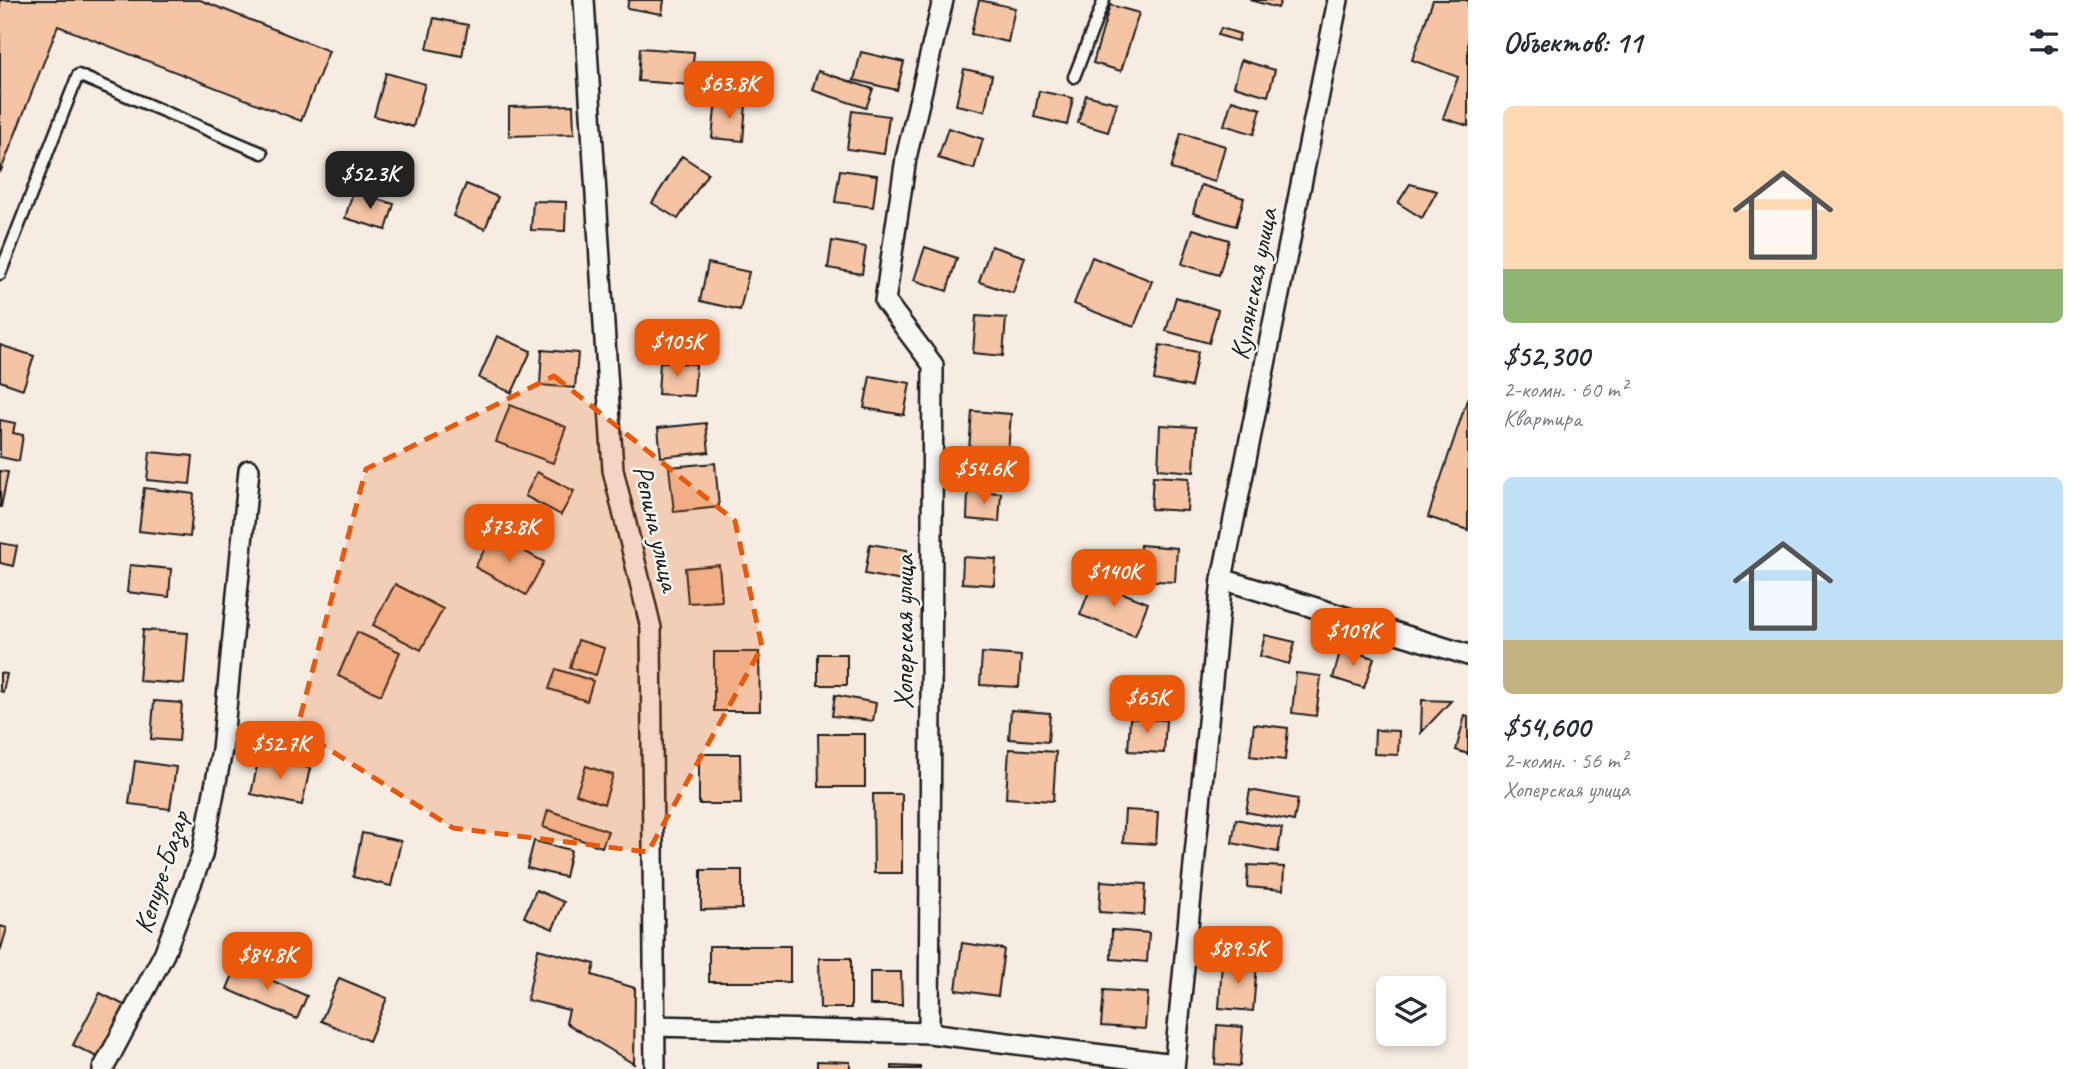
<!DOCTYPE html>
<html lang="ru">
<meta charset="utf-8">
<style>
body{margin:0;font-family:Caveat,sans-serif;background:#f2f2f3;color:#2b2b33;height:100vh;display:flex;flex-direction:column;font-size:26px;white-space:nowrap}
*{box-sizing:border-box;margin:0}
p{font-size:23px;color:#7c7c81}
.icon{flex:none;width:38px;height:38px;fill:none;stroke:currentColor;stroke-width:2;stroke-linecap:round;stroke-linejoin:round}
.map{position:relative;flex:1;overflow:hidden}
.details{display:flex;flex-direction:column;background:#fff;width:630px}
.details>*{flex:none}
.controls{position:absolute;left:1376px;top:976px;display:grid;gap:14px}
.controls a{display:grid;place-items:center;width:70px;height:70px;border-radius:10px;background:#fff;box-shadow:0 4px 10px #0003;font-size:35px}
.price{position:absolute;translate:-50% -60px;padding:0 16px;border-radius:14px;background:#ea580c;color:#fff;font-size:23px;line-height:46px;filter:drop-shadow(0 2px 4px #0008)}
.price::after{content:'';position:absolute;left:50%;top:42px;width:21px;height:16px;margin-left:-10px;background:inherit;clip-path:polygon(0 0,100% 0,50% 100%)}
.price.current{background:#222;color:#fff}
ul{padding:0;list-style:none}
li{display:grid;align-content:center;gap:14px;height:371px;padding:0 35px}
li span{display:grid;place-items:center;height:217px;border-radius:10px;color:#555}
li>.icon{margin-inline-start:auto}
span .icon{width:126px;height:126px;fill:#fffc;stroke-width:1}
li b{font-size:30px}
h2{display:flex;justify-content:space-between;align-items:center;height:84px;padding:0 35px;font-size:30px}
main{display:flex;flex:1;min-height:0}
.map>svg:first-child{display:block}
.building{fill:#f4c4a4;stroke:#1c1c1c;stroke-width:2}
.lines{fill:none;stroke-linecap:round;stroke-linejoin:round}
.lane-casing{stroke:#1c1c1c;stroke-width:15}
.street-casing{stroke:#1c1c1c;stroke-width:24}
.lane{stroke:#f6f6f2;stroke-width:10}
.street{stroke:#f6f6f2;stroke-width:19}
.marked{fill:#e8590c;fill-opacity:0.2;stroke:#e8590c;stroke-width:5;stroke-dasharray:14 9;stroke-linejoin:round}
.labels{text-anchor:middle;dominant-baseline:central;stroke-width:5;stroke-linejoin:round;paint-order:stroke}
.street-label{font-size:28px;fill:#1c1c1c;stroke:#f6f6f2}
</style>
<main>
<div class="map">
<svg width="1468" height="1069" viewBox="0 0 1468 1069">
<rect width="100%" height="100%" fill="#f6ece2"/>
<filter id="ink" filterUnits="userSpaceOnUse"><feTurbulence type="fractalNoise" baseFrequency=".0143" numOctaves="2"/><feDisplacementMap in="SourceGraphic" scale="14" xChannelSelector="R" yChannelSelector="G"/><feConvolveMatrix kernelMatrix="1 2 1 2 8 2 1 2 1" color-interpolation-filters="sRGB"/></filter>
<g filter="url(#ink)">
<path class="building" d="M0,0H200L329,51L301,121L58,26L0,173Z
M629,0H664L662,14L627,8Z
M979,0L1015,8L1008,42L971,34Z
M1250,0H1281L1278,8Z
M1433,0H1468V126L1443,118L1458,77L1412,60Z
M1110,5L1139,13L1121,71L1093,63Z
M434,18L468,25L462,56L427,49Z
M1221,28L1240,34L1238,41L1218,35Z
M640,48L694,52L691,85L638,81Z
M861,52L904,62L897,90L854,80Z
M1241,60L1275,70L1268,96L1234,86Z
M964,69L992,75L985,111L956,105Z
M818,71L873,89L866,108L812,90Z
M386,73L425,84L413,127L374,116Z
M1039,91L1073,98L1067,125L1034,117Z
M1086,95L1117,103L1108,132L1078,123Z
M716,100L746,104L743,141L712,138Z
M1232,100L1261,109L1254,134L1224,125Z
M573,105L574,134L509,136V107Z
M852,111L889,116L884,154L847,149Z
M948,128L983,139L974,169L938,158Z
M1181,133L1225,146L1215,182L1171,169Z
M682,156L708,173L678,219L652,203Z
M840,170L877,175L873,207L835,202Z
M466,184L498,197L485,229L453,216Z
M1410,184L1437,191L1422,218L1398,203Z
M1201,185L1244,198L1236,226L1193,213Z
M353,192L394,204L386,230L345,218Z
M533,201L566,202L565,231L531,230Z
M1193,229L1229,240L1219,275L1182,264Z
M832,241L866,247L862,274L828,268Z
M991,246L1025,257L1013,293L979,282Z
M925,247L957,258L947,291L914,280Z
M1092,257L1152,281L1134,327L1074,304Z
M708,263L749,272L740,310L700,301Z
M1176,297L1218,310L1209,343L1166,331Z
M976,316L1006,318L1003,356L973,353Z
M497,336L531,351L512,393L479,378Z
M0,345L34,356L23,389L0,381Z
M1160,345L1198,352L1191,387L1154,380Z
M542,350L578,353L575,388L540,385Z
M660,362L696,364L694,396L658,394Z
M870,376L910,383L904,415L864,408Z
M1468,397V530L1428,517Z
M510,405L566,427L553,463L496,442Z
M972,411L1011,414L1008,452L969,450Z
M0,420L15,423L13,433L23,435L19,461L0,457Z
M706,423L709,452L661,457L658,428Z
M1160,425L1196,427L1194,472L1158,469Z
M150,452L193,456L190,484L147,480Z
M715,463L719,507L674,512L669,467Z
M0,471L8,472L1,507H0Z
M537,472L574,491L561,515L525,496Z
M1153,476L1189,478L1187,511L1151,509Z
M144,488L194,494L190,537L139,531Z
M968,491L1001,493L999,522L967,519Z
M493,534L544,562L526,595L475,567Z
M0,543L17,546L13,566L0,563Z
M870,544L907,550L902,581L865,574Z
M1140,545L1177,548L1175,582L1138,580Z
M963,557L996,559L994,585L962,583Z
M130,565L171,569L169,597L127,592Z
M719,565L722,601L688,603L685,568Z
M1093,581L1148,603L1135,636L1080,615Z
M395,584L443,609L421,650L373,625Z
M143,630L188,633L184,684L139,681Z
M357,632L400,652L381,695L338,676Z
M1265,635L1295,642L1289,664L1260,656Z
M578,640L604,648L596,675L570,668Z
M1341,648L1374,658L1364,688L1333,678Z
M714,652H759L760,711H714Z
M982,653L1021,656L1019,687L980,685Z
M818,654H847V685H818Z
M556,669L593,681L587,701L549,689Z
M0,673L7,674L3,692L0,691Z
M1296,673L1321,676L1316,716L1292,713Z
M835,695L876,703L873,721L832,716Z
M1422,700L1451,701L1421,733Z
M154,701L182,703L179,741L151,739Z
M1011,710L1050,713L1048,742L1009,739Z
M1465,715L1468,716V754L1456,750Z
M1130,718L1166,720L1164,753L1128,751Z
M1254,724L1288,728L1285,760L1250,756Z
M1375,730L1399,731L1398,755L1374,754Z
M818,734H865V787H819Z
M1009,749L1056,752L1053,801L1006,798Z
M699,754H740L741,804H699Z
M259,757L310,768L302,805L251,794Z
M135,761L176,767L170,809L129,804Z
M586,766L613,775L604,804L576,794Z
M1250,790L1298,799L1294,821L1246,812Z
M873,794H902V873H874Z
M548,810L608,831L602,847L543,827Z
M1125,810L1158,812L1156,844L1123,842Z
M1236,819L1282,828L1278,852L1232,843Z
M362,833L401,841L391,886L353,877Z
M534,841L571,850L565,877L527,868Z
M1248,865L1284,867L1283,890L1247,887Z
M701,870H742V909L701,910Z
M1101,881L1146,884L1144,915L1099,912Z
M536,890L564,902L553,929L524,917Z
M0,926L7,928L0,952Z
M1112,930L1149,933L1147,962L1111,959Z
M962,943L1004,949L998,996L956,990Z
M709,946H790V982H709Z
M538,949L595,964L592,975L635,988L634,1064L566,1023L569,1010L527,1000Z
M819,958H851V1008H820Z
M1222,962L1257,964L1253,1011L1219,1008Z
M237,965L307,996L297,1019L227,989Z
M870,972H901L902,1005H870Z
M339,978L387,998L369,1041L321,1021Z
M1104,990L1148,993L1145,1029L1101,1026Z
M100,993L126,1006L99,1058L73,1045Z
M1217,1025L1243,1027L1240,1066L1215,1064Z
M817,1061L850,1062V1069H817Z
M892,1066L920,1067V1069H892Z"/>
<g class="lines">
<defs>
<path id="lane" d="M1074,77L1104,0
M0,274L78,75L262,153"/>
<path id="street" d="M584,0L613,470L651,628L655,1069
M1222,579L1468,655
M655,1026L929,1033L1174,1064
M929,1033L933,365L885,301L906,158L943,0
M103,1069L164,954L202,855L222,750L249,470
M1174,1069L1222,579L1338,0"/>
</defs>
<use href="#lane" class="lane-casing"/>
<use href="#street" class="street-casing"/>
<use href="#lane" class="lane"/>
<use href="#street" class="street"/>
</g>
</g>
<path class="marked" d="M554,376L735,521L762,647L648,852L453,828L297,729L366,469Z"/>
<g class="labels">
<g class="street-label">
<text transform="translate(1253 284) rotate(-79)">Купянская улица</text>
<text transform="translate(657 528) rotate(77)">Репина улица</text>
<text transform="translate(903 632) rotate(-90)">Хоперская улица</text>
<text transform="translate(161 872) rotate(-72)">Кепуре-Базар</text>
</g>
</g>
</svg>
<div class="controls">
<a><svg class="icon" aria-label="layers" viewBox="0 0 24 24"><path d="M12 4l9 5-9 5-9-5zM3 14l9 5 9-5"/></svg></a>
</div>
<b class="price" style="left:729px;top:121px">$63.8K</b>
<b class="price current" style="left:370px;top:211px">$52.3K</b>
<b class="price" style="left:677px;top:379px">$105K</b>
<b class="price" style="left:984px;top:506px">$54.6K</b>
<b class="price" style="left:509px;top:564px">$73.8K</b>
<b class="price" style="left:1114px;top:609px">$140K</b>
<b class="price" style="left:1353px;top:668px">$109K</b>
<b class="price" style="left:1147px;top:735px">$65K</b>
<b class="price" style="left:280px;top:781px">$52.7K</b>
<b class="price" style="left:1238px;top:986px">$89.5K</b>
<b class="price" style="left:267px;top:992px">$84.8K</b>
</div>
<section class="details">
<h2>Объектов: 11<svg class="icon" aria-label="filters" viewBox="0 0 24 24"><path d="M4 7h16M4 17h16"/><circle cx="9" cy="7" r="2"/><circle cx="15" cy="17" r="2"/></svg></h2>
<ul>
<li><span style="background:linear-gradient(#ffd9b3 75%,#8fb573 0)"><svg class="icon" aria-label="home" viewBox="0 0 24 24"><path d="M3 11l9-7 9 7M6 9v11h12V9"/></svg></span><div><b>$52,300</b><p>2-комн. · 60 m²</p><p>Квартира</p></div></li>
<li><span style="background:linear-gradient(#bfe0f5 75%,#c2b280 0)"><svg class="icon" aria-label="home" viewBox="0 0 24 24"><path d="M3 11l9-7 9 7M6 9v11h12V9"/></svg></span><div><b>$54,600</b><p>2-комн. · 56 m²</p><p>Хоперская улица</p></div></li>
</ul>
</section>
</main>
